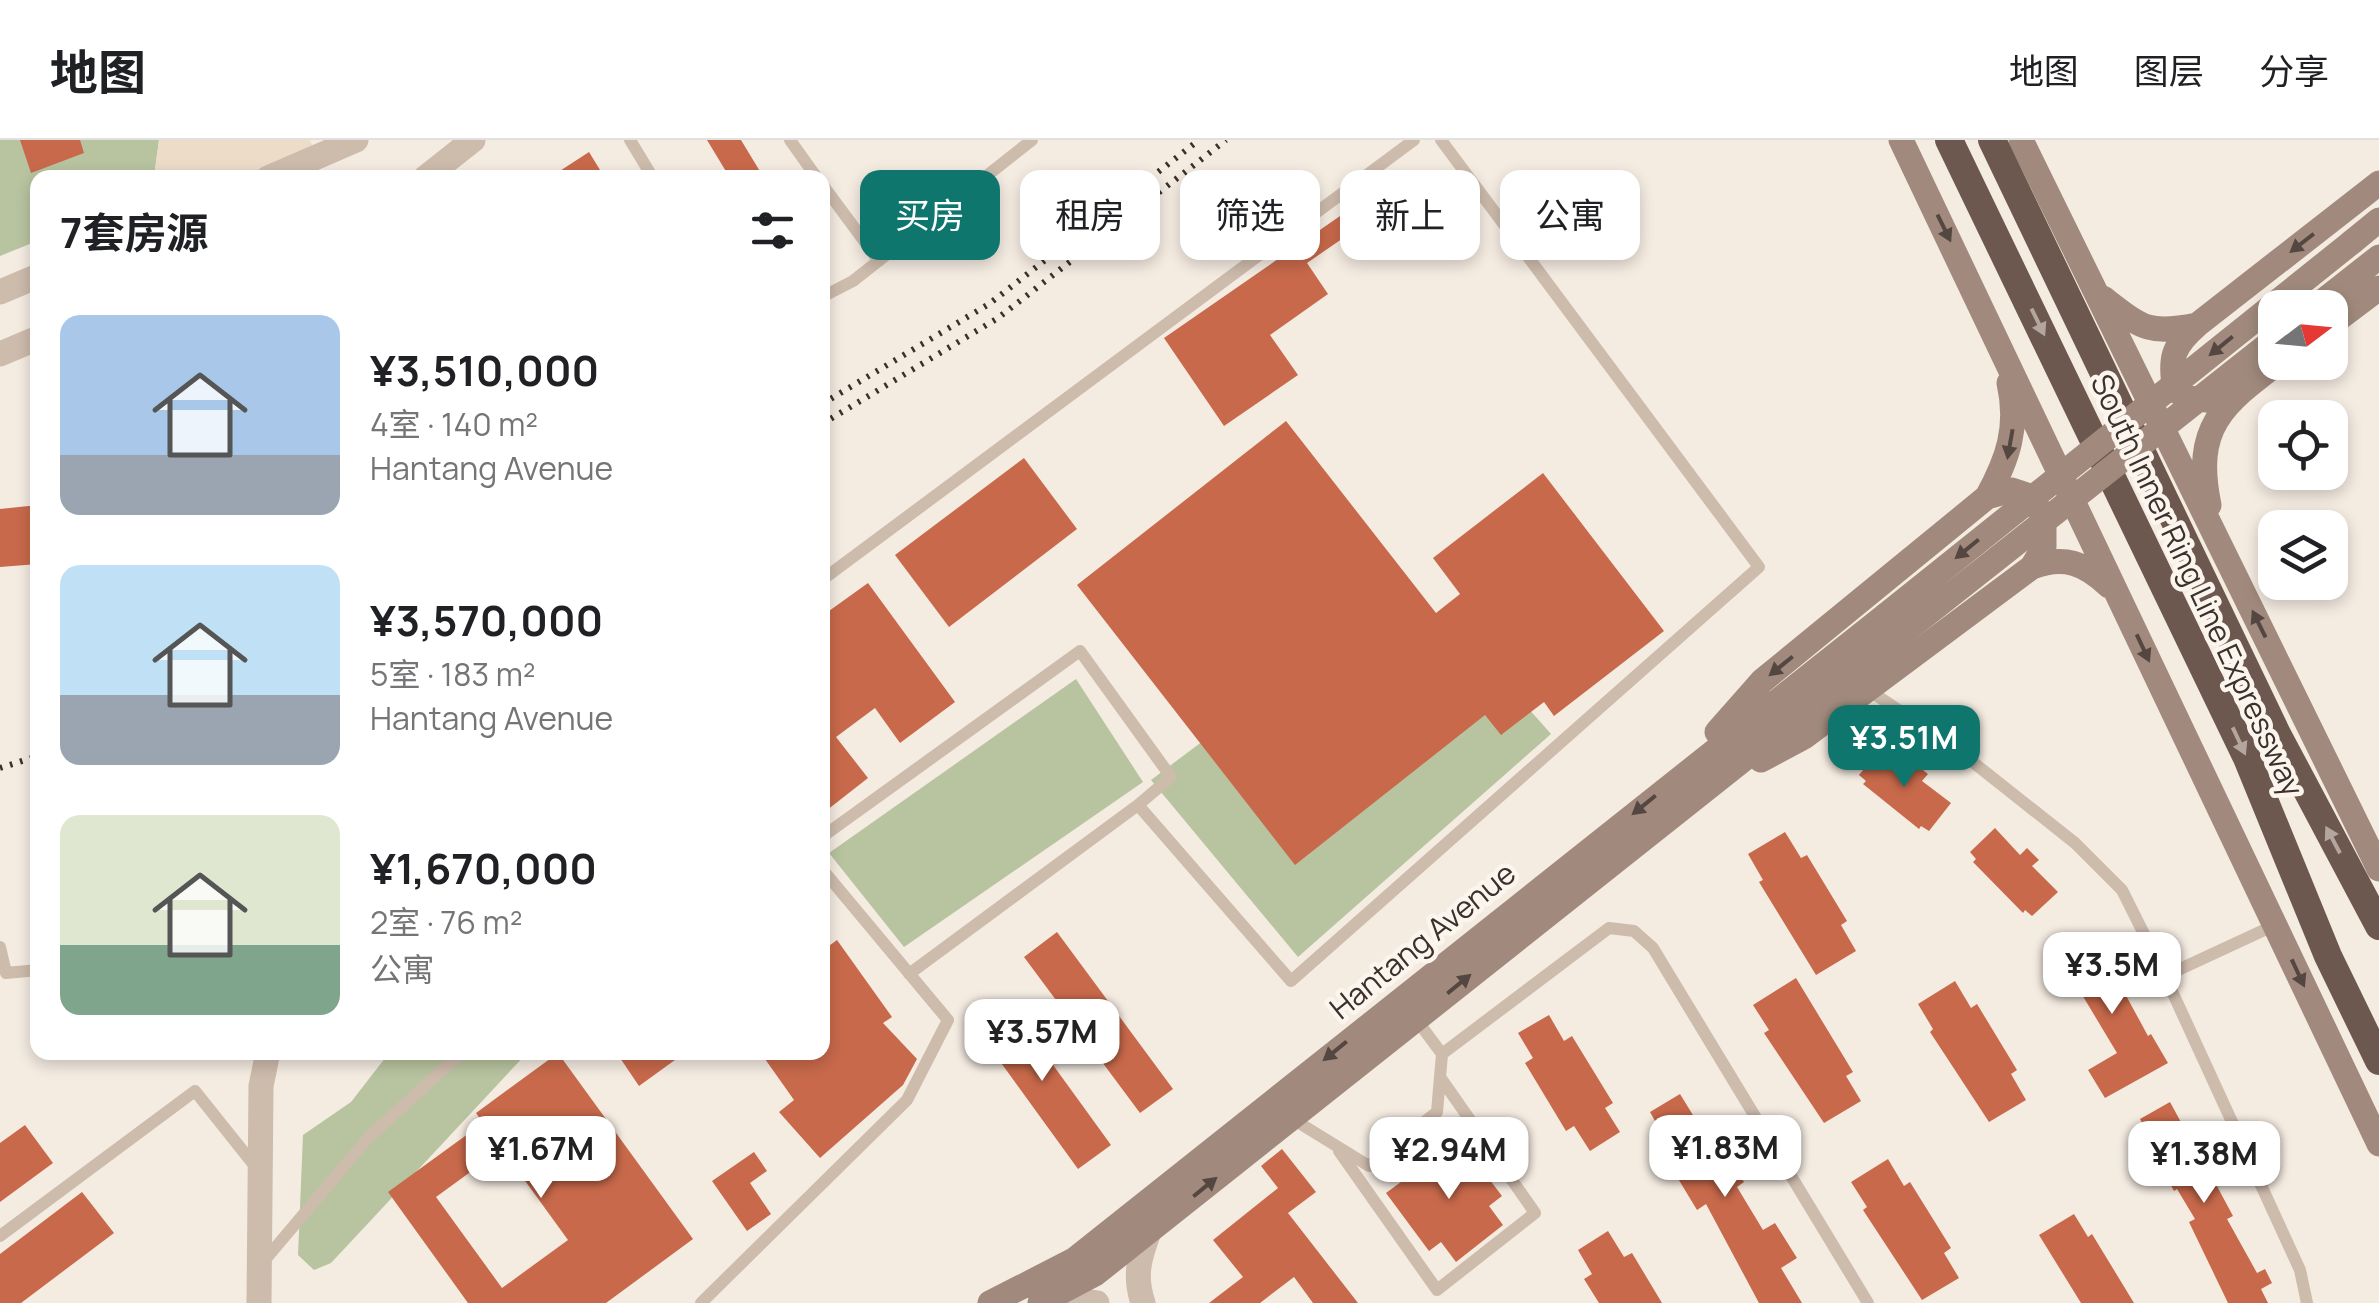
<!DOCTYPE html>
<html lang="zh">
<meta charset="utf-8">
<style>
body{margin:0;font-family:Manrope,"Noto Sans SC",sans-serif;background:#f6f6f6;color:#202124;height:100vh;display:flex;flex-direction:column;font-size:38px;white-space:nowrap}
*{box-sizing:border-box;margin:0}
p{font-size:32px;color:#757577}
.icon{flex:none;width:55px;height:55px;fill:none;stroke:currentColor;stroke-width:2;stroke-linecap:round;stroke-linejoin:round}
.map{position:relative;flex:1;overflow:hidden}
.panel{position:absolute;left:30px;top:30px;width:800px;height:890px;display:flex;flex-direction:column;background:#fff;border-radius:20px;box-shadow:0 5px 15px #0003}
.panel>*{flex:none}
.hud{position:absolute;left:860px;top:30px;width:950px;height:90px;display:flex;gap:20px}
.needle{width:65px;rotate:74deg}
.fabs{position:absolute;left:2258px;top:150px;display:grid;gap:20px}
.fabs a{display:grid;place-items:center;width:90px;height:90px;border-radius:20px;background:#fff;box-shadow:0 5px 15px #0003;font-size:50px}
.price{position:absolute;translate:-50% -85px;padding:0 22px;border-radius:20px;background:#fff;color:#222;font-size:32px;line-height:65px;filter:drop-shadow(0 2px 5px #0008)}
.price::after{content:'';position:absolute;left:50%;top:60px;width:30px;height:22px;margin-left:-15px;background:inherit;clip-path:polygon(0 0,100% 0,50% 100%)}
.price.active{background:#0f766e;color:#fff}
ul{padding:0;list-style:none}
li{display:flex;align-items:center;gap:30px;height:250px;padding:0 30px}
li span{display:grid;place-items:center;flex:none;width:280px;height:200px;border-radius:20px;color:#555}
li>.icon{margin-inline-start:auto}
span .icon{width:120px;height:120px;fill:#fffc;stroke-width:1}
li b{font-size:42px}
h2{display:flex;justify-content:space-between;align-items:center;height:120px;padding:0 30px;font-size:42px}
.tag{padding:0 35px;border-radius:20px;background:#fff;box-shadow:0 5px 15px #0003;font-size:35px;line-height:90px}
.tag.active{background:#0f766e;color:#fff}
header{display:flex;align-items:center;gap:60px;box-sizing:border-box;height:140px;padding:0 50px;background:#fff;border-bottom:2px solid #e0e0e0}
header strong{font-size:48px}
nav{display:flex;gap:55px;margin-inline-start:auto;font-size:35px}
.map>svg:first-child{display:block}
.green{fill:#b8c4a0}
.plaza{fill:#ecdcc8}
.building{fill:#c8694b;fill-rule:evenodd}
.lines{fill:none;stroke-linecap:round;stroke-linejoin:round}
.service{stroke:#cdbbac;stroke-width:12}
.minor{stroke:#cdbbac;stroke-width:25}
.tertiary{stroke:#cdbbac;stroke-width:25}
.secondary{stroke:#a18a7d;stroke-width:25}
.trunk{stroke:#6c584f;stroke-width:28}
.rail{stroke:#3b302b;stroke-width:6;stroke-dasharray:2.5 8;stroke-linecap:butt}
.secondary-bridge{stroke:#a18a7d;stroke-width:25}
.oneway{fill:#544640}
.oneway2{fill:#b4a69e}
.labels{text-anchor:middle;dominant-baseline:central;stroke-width:9;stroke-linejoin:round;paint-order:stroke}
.street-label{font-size:30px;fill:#3b302b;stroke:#fbf5ee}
</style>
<header>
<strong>地图</strong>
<nav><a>地图</a><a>图层</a><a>分享</a></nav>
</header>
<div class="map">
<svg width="2379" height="1163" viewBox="0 0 2379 1163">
<rect width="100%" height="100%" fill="#f4ebe1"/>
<path class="green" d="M0,0H159L154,37L38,38L37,101L0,116Z
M1497,533L1551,594L1298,817L1151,640L1211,595Z
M1076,539L1143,642L904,807L829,713Z
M389,913H527L331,1123L314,1130L298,1115L303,995L351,962Z"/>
<path class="plaza" d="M159,0H309L320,15L268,37L154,38Z"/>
<path class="building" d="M20,0H80L84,13L31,33Z
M707,0H741L764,38H730Z
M589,12L605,38H549Z
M1392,40L1418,77L1366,112L1352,92L1307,123L1328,154L1270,195L1298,235L1224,286L1164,198Z
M1286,281L1436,473L1460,454L1433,418L1543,333L1664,491L1554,576L1544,562L1501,595L1485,575L1295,725L1077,445Z
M1024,318L1077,389L949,487L895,415Z
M38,365V424L0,427V369Z
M868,443L955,562L900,603L875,568L836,597L868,638L822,674V476Z
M1881,608L1910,631L1915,624L1928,634L1922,641L1951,663L1929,691L1921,686L1919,689L1863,644L1866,641L1859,635Z
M1995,688L2020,715L2027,708L2039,720L2032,726L2058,752L2032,776L2025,770L2023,773L1973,722L1976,719L1970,712Z
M1785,692L1801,718L1807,715L1847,781L1841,785L1856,811L1816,835L1759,742L1763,740L1748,714Z
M1057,792L1173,949L1140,973L1024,817Z
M2091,792L2109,824L2116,820L2124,835L2117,839L2148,896L2151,894L2168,923L2105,958L2088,930L2117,913L2060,818L2065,816L2060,808Z
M837,800L892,877L883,883L917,919L903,945L820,1018L779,972L794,960L760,912H822V811Z
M1796,838L1853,932L1846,936L1861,961L1824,983L1764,893L1769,890L1753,865Z
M1955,841L1971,868L1977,864L2017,930L2011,934L2026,960L1989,982L1930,892L1933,889L1918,864Z
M1006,860L1111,1005L1078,1029L973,884Z
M1549,875L1564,901L1572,896L1613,963L1605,968L1620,992L1590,1011L1574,986L1566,991L1525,923L1533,918L1518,893Z
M616,912H686L639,946Z
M558,913L693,1099L606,1163H468L388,1052L483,983L476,973ZM502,1009L568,1100L502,1148L436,1057Z
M1680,954L1696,980L1704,975L1744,1042L1737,1047L1763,1090L1775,1083L1797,1118L1781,1128L1802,1163H1759L1706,1064L1697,1070L1656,1002L1664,997L1650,972Z
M2170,962L2188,995L2196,990L2204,1005L2197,1009L2233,1076L2227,1079L2257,1133L2265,1129L2272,1143L2261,1149L2268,1163H2228L2189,1082L2195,1079L2177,1049L2174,1051L2140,988L2144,987L2140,979Z
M25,985L53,1023L0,1062V1003Z
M1459,999L1502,1056L1489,1066L1503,1085L1456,1122L1441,1102L1429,1111L1386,1053Z
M1282,1009L1316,1052L1288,1073L1358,1163H1313L1294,1137L1260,1163H1209L1243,1137L1213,1100L1278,1048L1261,1026Z
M754,1012L767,1031L750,1043L771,1074L747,1091L712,1041Z
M1888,1019L1904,1046L1910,1042L1951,1108L1944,1113L1959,1138L1922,1160L1863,1070L1867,1067L1851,1042Z
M82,1052L114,1093L21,1163H0V1114Z
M2074,1074L2088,1097L2092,1094L2134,1163H2081L2039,1095Z
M1608,1091L1624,1117L1632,1113L1662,1163H1599L1584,1139L1592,1134L1578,1110Z"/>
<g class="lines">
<path class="service" d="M630,0L653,38
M790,0L817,38
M822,44L879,121
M822,157L853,141L1032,0
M822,440L1414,0
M1867,549L1955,608L2075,703L2122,750L2165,836L2275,785
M822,697L1080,511L1171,637L1138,665
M0,807L6,833L38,830
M909,834L1138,665L1291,841L1759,427L1441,0
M2165,836L2300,1130L2307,1163
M1416,879L1442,914
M1291,978L1369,1026L1437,972L1442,914L1609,788L1634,791L1653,808L1868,1163
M1339,1011L1437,1150L1535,1073L1440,937
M0,1096L195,951L258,1030
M264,1121L368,998L462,912
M701,1163L907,960L948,880L822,729"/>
<path class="minor" d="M1051,1157L1097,1163
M259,1163L261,946L268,912
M1143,1163C1134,1136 1139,1118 1149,1092"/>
<path class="tertiary" d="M268,38L356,0
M425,38L473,0
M0,152L38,136
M0,214L38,198"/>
<path class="secondary" d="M1901,0L2379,1004
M2021,0L2379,729
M2352,102L2379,80
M2103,158C2142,188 2148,195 2197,185L2379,43
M2314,168L2379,117
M2197,185C2173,206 2169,218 2175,250L2188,258L2216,261
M2330,185L2379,148
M1987,357L2012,350L2030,356L2044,377V407L2032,427
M2209,365C2193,287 2222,265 2279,222
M1717,592L1762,541L1987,357C2008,319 2019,287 2009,243
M1761,620L1804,597L2032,427C2064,415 2085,423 2109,446
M990,1163L1074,1120L1886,475
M1040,1163L1095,1134L1899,496"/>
<path class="trunk" d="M1949,0L2247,618L2328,816L2379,921
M1992,0L2277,594L2379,786"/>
<path class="rail" d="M822,264L989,164L1199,0
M822,284L998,178L1226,0
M0,628L38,616"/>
<path class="secondary-bridge" d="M1886,475L2352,102
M1899,496L2275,199"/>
</g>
<defs><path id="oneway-solid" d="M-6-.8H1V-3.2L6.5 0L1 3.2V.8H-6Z" transform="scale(2.5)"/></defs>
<g class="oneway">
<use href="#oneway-solid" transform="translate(1944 88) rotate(64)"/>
<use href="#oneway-solid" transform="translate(2302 103) rotate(142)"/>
<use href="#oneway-solid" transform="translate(2221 206) rotate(141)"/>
<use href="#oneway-solid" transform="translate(2010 304) rotate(100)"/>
<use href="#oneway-solid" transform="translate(1967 409) rotate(141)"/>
<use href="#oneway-solid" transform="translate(2259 484) rotate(-116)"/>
<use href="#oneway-solid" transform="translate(2143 508) rotate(65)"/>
<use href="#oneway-solid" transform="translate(1781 526) rotate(141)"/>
<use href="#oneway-solid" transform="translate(1644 665) rotate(141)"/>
<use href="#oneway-solid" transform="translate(2298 833) rotate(65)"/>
<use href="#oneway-solid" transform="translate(1459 844) rotate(-39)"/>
<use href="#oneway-solid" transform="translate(1335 911) rotate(141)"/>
<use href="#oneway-solid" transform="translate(1205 1047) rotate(-39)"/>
</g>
<g class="oneway2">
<use href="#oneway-solid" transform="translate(2038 182) rotate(64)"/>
<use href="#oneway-solid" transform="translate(2239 601) rotate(65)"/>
<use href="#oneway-solid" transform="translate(2333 700) rotate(-118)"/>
</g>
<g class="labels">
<g class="street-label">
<text transform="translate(2198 445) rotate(65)">South Inner Ring Line Expressway</text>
<text transform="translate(1422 800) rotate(-39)">Hantang Avenue</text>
</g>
</g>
</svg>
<div class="fabs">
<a><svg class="needle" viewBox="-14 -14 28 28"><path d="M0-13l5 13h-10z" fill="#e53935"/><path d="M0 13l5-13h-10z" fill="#757577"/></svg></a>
<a><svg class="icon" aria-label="locate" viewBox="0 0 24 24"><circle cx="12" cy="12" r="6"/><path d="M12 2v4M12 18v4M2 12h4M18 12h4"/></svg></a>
<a><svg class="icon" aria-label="layers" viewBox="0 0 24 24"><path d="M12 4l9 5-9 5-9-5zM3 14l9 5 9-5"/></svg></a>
</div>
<b class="price active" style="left:1904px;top:650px">¥3.51M</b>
<b class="price" style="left:2112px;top:877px">¥3.5M</b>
<b class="price" style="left:1042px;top:944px">¥3.57M</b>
<b class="price" style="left:1725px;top:1060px">¥1.83M</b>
<b class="price" style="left:541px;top:1061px">¥1.67M</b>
<b class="price" style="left:1449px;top:1062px">¥2.94M</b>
<b class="price" style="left:2204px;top:1066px">¥1.38M</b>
<div class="hud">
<a class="tag active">买房</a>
<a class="tag">租房</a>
<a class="tag">筛选</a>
<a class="tag">新上</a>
<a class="tag">公寓</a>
</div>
<section class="panel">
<h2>7套房源<svg class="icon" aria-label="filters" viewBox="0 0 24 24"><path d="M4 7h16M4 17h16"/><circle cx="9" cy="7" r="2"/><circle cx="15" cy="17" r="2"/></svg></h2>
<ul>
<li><span style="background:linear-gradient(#a9c7e8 70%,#9aa5b1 0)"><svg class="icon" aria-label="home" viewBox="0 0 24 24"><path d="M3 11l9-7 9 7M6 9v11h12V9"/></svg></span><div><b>¥3,510,000</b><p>4室 · 140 m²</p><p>Hantang Avenue</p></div></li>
<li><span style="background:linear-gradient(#bfe0f5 65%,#9aa5b1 0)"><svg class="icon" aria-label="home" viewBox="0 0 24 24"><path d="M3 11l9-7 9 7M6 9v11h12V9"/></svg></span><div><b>¥3,570,000</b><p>5室 · 183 m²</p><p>Hantang Avenue</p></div></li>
<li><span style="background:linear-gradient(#dfe7d0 65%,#7fa58c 0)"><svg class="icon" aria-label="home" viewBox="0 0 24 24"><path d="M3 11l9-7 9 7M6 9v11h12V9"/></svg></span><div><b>¥1,670,000</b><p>2室 · 76 m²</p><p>公寓</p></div></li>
</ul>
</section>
</div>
